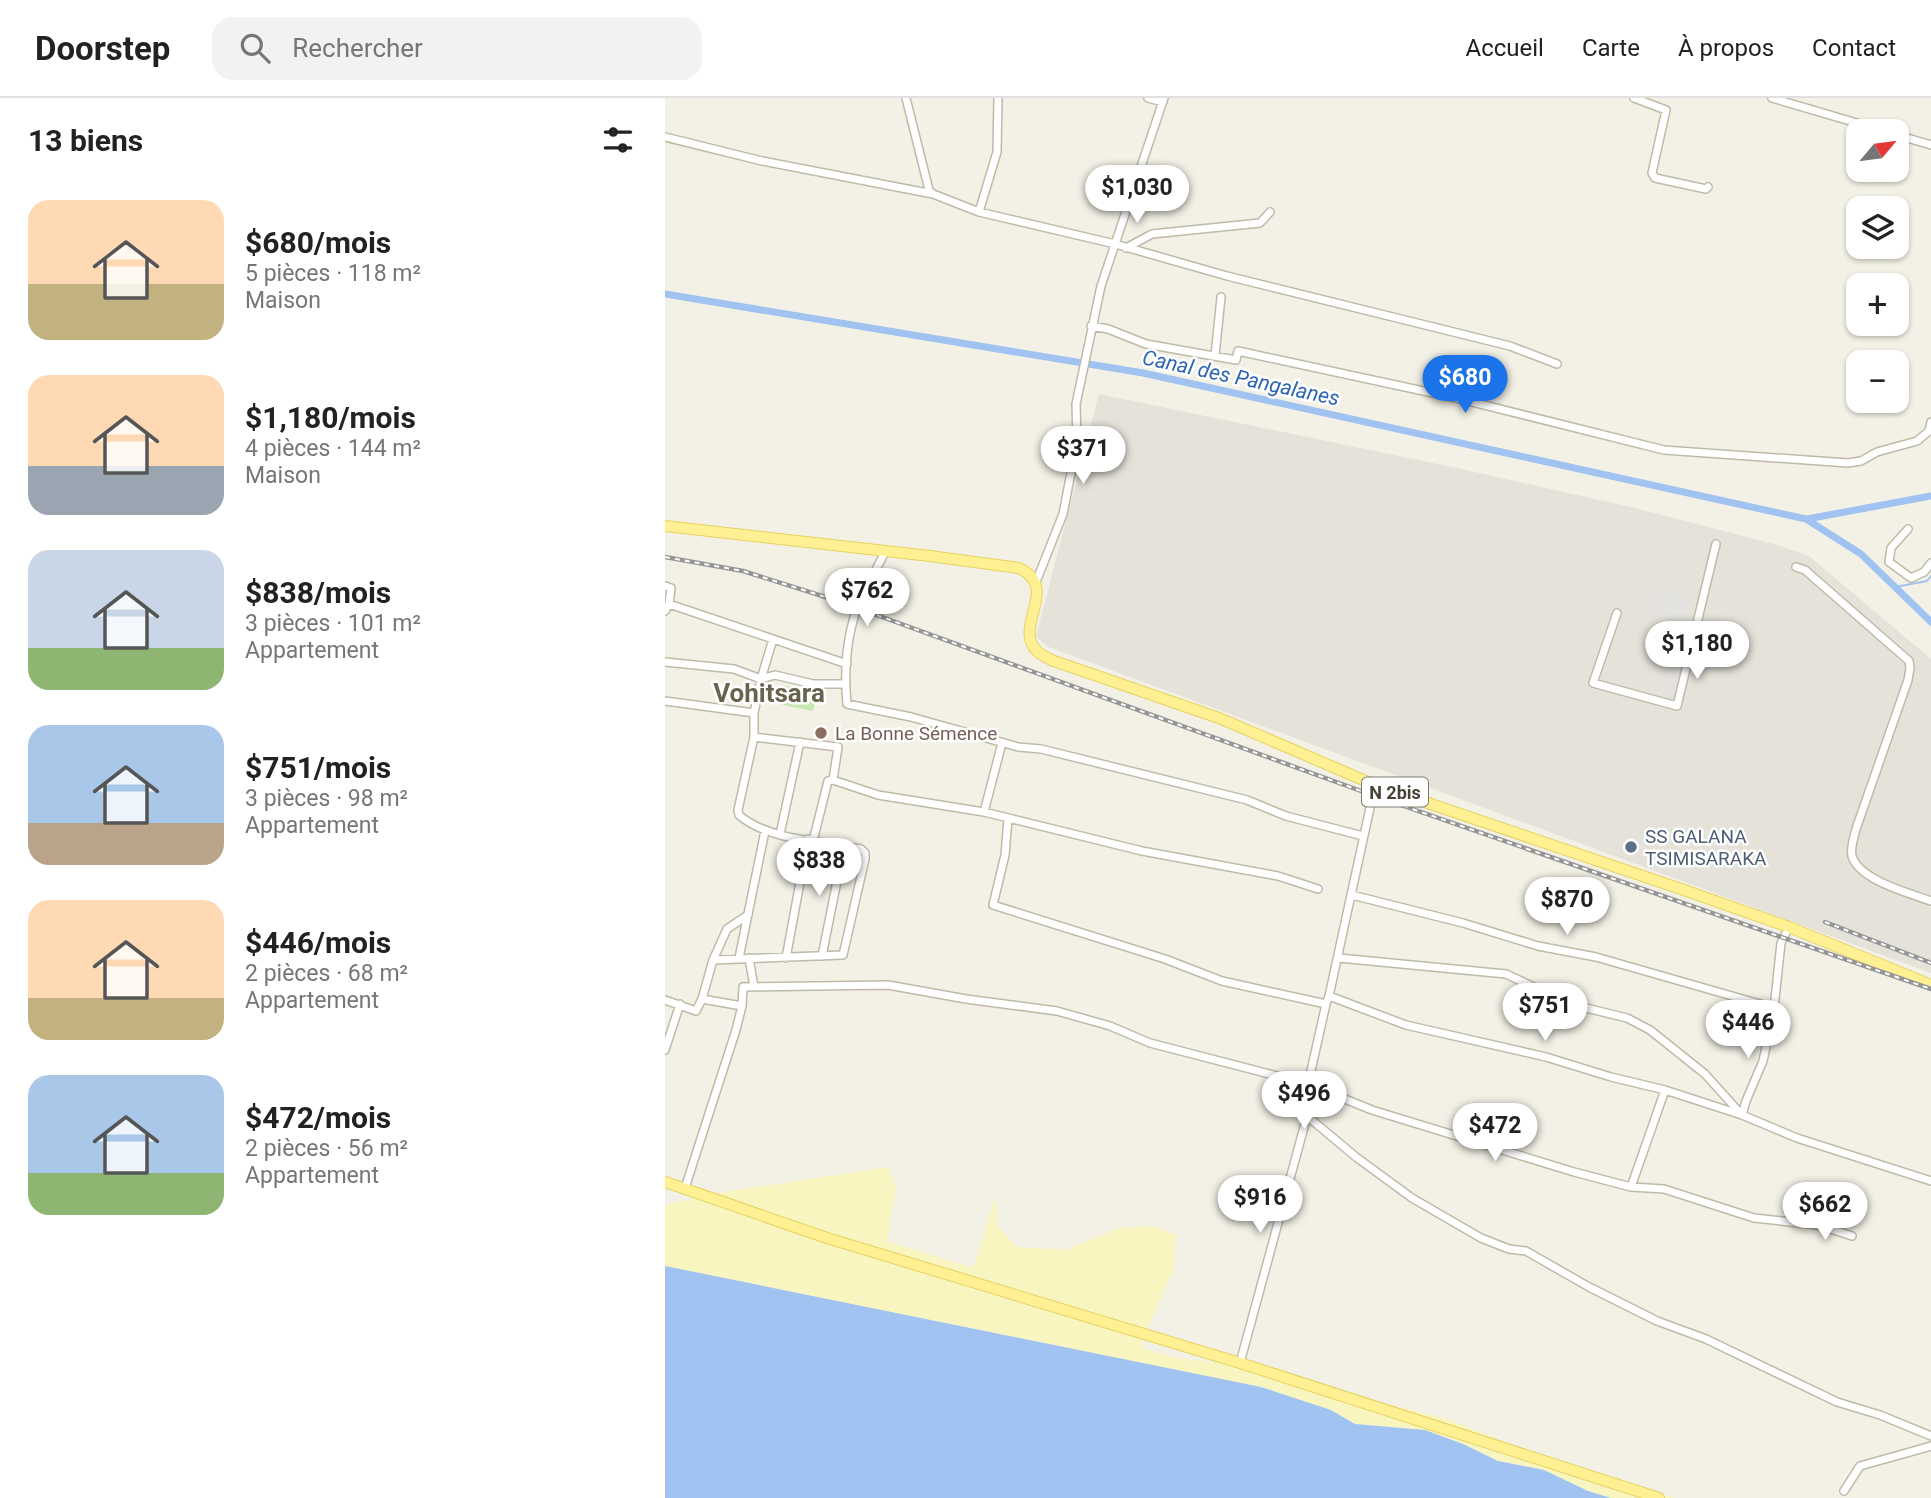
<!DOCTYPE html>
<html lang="fr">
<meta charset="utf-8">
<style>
body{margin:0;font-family:Roboto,sans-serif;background:#f2f2f2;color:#222;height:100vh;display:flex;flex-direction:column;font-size:26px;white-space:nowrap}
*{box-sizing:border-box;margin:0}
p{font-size:23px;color:#767676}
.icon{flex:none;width:38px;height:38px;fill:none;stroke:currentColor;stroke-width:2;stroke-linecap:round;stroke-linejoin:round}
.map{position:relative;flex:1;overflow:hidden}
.details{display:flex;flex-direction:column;background:#fff;width:665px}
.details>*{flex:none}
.needle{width:46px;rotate:61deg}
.controls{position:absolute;left:1181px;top:21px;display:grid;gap:14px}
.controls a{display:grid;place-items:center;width:63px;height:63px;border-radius:14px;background:#fff;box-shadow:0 2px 5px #0004;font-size:35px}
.price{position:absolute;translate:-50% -60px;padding:0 16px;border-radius:24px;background:#fff;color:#222;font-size:23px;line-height:46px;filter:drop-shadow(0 2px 4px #0008)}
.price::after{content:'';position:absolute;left:50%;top:42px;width:21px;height:16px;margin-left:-10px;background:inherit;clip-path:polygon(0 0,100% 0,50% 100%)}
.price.current{background:#1a73e8;color:#fff}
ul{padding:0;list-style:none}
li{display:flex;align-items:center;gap:21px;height:175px;padding:0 28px}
li span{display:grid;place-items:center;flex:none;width:196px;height:140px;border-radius:21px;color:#555}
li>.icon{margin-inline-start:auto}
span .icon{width:84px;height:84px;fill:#fffc;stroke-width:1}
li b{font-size:30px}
h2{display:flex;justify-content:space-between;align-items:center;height:84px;padding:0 28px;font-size:30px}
header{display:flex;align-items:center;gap:42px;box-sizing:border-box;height:98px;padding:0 35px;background:#fff;border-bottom:2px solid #e0e0e0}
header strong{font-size:33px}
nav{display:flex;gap:38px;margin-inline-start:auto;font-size:24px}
.search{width:490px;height:63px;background:#f2f2f2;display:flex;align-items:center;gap:18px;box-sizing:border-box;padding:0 24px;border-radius:21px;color:#767676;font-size:26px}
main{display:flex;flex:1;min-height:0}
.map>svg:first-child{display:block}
.industrial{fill:#e5e2da}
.green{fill:#c4e8ad}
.sand{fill:#f8f5c0}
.parking{fill:#e4e2de}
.water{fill:#a0c3f1}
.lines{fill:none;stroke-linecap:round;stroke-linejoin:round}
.stream{stroke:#a0c3f1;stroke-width:2}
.canal{stroke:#a0c3f1;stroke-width:7}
.minor-casing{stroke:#bfbaa8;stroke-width:10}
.major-casing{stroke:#e5d261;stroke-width:12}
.minor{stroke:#fff;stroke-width:7}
.major{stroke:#fff193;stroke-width:10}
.rail-casing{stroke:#959595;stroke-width:4.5}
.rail{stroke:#fff;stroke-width:2;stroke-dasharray:5;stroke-linecap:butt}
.education-dot{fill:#8d6e63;stroke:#fff;stroke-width:2.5}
.service-dot{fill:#5c6f8a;stroke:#fff;stroke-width:2.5}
.labels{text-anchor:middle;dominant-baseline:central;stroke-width:5;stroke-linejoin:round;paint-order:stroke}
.shield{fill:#fff;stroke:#7e7b72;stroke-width:2}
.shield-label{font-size:18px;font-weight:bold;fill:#464235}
.education-label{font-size:19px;fill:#785e54;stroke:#fff;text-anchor:start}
.service-label{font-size:19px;fill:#4e5e75;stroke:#fff;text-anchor:start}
.water-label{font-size:21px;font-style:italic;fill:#2c65b3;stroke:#fff}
.district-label{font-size:26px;font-weight:bold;fill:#69624c;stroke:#fff}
</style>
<header>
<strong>Doorstep</strong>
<div class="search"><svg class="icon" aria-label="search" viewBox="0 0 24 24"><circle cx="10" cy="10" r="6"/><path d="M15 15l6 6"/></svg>Rechercher</div>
<nav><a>Accueil</a><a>Carte</a><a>À propos</a><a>Contact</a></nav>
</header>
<main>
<section class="details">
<h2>13 biens<svg class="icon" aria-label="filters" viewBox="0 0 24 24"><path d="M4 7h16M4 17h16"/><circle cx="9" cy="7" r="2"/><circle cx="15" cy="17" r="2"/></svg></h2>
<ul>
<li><span style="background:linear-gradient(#ffd9b3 60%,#c2b280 0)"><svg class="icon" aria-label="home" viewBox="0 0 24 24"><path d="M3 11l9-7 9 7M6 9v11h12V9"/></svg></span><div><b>$680/mois</b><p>5 pièces · 118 m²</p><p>Maison</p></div></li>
<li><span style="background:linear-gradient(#ffd9b3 65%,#9aa5b1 0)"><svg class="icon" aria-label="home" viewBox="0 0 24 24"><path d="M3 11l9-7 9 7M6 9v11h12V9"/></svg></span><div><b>$1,180/mois</b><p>4 pièces · 144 m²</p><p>Maison</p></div></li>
<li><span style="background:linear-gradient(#c9d6e8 70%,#8fb573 0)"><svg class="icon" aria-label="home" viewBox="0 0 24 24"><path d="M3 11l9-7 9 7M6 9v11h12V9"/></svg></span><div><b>$838/mois</b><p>3 pièces · 101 m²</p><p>Appartement</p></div></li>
<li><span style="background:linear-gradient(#a9c7e8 70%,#b9a48a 0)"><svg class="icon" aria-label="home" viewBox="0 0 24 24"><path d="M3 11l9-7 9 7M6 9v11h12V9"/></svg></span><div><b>$751/mois</b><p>3 pièces · 98 m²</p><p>Appartement</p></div></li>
<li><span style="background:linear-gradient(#ffd9b3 70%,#c2b280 0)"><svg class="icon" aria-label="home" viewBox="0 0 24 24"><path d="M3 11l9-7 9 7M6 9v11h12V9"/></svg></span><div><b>$446/mois</b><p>2 pièces · 68 m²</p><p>Appartement</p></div></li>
<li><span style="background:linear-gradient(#a9c7e8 70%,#8fb573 0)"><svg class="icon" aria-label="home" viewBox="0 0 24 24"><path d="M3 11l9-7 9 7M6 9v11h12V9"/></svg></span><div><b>$472/mois</b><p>2 pièces · 56 m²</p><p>Appartement</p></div></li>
</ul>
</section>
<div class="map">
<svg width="1266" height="1400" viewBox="0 0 1266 1400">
<rect width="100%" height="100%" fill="#f3f1e6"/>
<path class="industrial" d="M434,296L792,370L970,410L1109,446L1144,458L1266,561V875L381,548L371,538Z"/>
<path class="green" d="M117,587L152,594L148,613L113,606Z"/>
<path class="sand" d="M224,1069L231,1090L222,1143L308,1170L331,1098L332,1128L352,1149L401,1152L454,1130L487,1128L511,1137L509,1171L478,1240V1250L511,1260L604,1271L648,1282L694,1300L781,1320L896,1367L1010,1400H946L923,1393L879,1372L833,1363L798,1346L760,1332L690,1326L666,1312L596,1289L0,1168V1107L65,1093Z"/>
<path class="parking" d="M988,487L1027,497L1021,526L983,516Z
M1006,548L1025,554L1014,601L996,595Z"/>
<path class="water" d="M0,1168L596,1289L666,1312L690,1326L760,1332L798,1346L833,1363L879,1372L923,1393L946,1400H0Z"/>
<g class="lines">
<path class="stream" d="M1230,489L1262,483L1266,478"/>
<path class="canal" d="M0,196L478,275L1141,421L1196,456L1266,524
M1142,421L1266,398"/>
<defs>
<path id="minor" d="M241,0L264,92L268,96
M483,0L498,4
M969,0L1001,12L987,75L990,80L1041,91L1043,89
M1107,0L1219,33
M1232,37L1266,47
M0,39L97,63L268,96L314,114L450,146L562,178L845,248L892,266
M314,114L332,54L333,0
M461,150L487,136L595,125L605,114
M426,228L443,231L481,246L571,262L573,253L791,300L999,352L1183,365L1196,363L1212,354L1252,343L1264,333L1266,324
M550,258L556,199
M1243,431L1226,450L1224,464L1246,480L1259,474L1266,465
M220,454C211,472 201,490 193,508C181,538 179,575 182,606L246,619L353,649L376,651L582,702L621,718L698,738
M1131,469L1140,472L1244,563L1245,570L1243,582L1191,731C1189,740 1185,749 1187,758C1194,782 1244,795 1266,803
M371,484L398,416L412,344L411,306L436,188L499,0
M0,488L6,490L4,506
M0,513L4,506L182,566
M952,515L928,585L1012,608L1051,446
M0,564L69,571L96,581L108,541
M0,603L89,615
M89,639L173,649L168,682
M710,687L664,898L741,927L881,959L946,979L1000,992L1077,1017L1132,1040L1266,1083
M319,714L337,645
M343,721L340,757L328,807L500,861L557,883L661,906
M115,736L135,644
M148,743L163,683L168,682L213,697L319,714L477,753L613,778L653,791
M687,797L798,825L873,848L931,859L1109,910
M157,858L179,748
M74,860L100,733
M84,860L89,889
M121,860L143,741
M674,860L841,876L905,906L962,920L985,932L1040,976L1076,1016
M48,862L178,857L200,761V755L196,751C159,744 102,742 74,717L73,712L89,639V615L96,581L110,577L148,586H180
M664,898L661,906L643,986L707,1012L909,1074L966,1089L999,1091L1089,1120L1153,1127L1187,1138
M37,901L48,862L62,831L83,817
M0,902L31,913L37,901L77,908L78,889L223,887L301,901L392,913L445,928L485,945L643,986L642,1018L691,1059L747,1100L816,1140L844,1151L861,1153L924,1189L992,1223L1041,1241L1172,1304L1215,1317L1266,1338
M0,952L15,906
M1077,1017L1081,1003L1098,963L1109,910L1116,845L1124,829
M966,1089L1000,992
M20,1090L71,932L77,908
M575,1265L642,1018
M1179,1393L1195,1368L1266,1348"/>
<path id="major" d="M0,428L265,458L354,470C396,490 347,529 372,553C375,557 382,559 386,562L554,620L710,687L1016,791L1124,829L1266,887
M0,1084L162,1140L575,1265L994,1400"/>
</defs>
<use href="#minor" class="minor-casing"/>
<use href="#major" class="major-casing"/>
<use href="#minor" class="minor"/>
<use href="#major" class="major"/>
<defs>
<path id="rail" d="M0,459L78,473L173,503L707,697L1266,891
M1160,824L1266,865"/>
</defs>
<use href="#rail" class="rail-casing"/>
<use href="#rail" class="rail"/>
</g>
<circle class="education-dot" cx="156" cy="635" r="7"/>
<circle class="service-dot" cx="966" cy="749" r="7"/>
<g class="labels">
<rect class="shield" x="697" y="679.5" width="66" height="29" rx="5"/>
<g class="shield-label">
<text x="730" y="694">N 2bis</text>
</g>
<g class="education-label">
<text x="170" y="635">La Bonne Sémence</text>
</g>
<g class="service-label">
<text x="980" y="738">SS GALANA<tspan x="980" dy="22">TSIMISARAKA</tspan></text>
</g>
<g class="water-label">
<text transform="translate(576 280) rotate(12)">Canal des Pangalanes</text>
</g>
<g class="district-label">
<text x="104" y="595">Vohitsara</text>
</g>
</g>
</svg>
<div class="controls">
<a><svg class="needle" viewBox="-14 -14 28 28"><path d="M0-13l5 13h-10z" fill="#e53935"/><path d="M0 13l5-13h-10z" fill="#767676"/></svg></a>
<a><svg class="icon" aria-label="layers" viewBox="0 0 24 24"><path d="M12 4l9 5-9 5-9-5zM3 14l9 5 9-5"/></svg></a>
<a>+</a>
<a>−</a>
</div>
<b class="price" style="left:472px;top:127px">$1,030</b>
<b class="price current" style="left:800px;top:317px">$680</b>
<b class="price" style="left:418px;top:388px">$371</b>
<b class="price" style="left:202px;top:530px">$762</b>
<b class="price" style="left:1032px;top:583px">$1,180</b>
<b class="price" style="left:154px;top:800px">$838</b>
<b class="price" style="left:902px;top:839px">$870</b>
<b class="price" style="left:880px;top:945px">$751</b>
<b class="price" style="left:1083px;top:962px">$446</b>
<b class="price" style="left:639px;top:1033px">$496</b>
<b class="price" style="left:830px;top:1065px">$472</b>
<b class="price" style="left:595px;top:1137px">$916</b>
<b class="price" style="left:1160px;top:1144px">$662</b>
</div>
</main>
